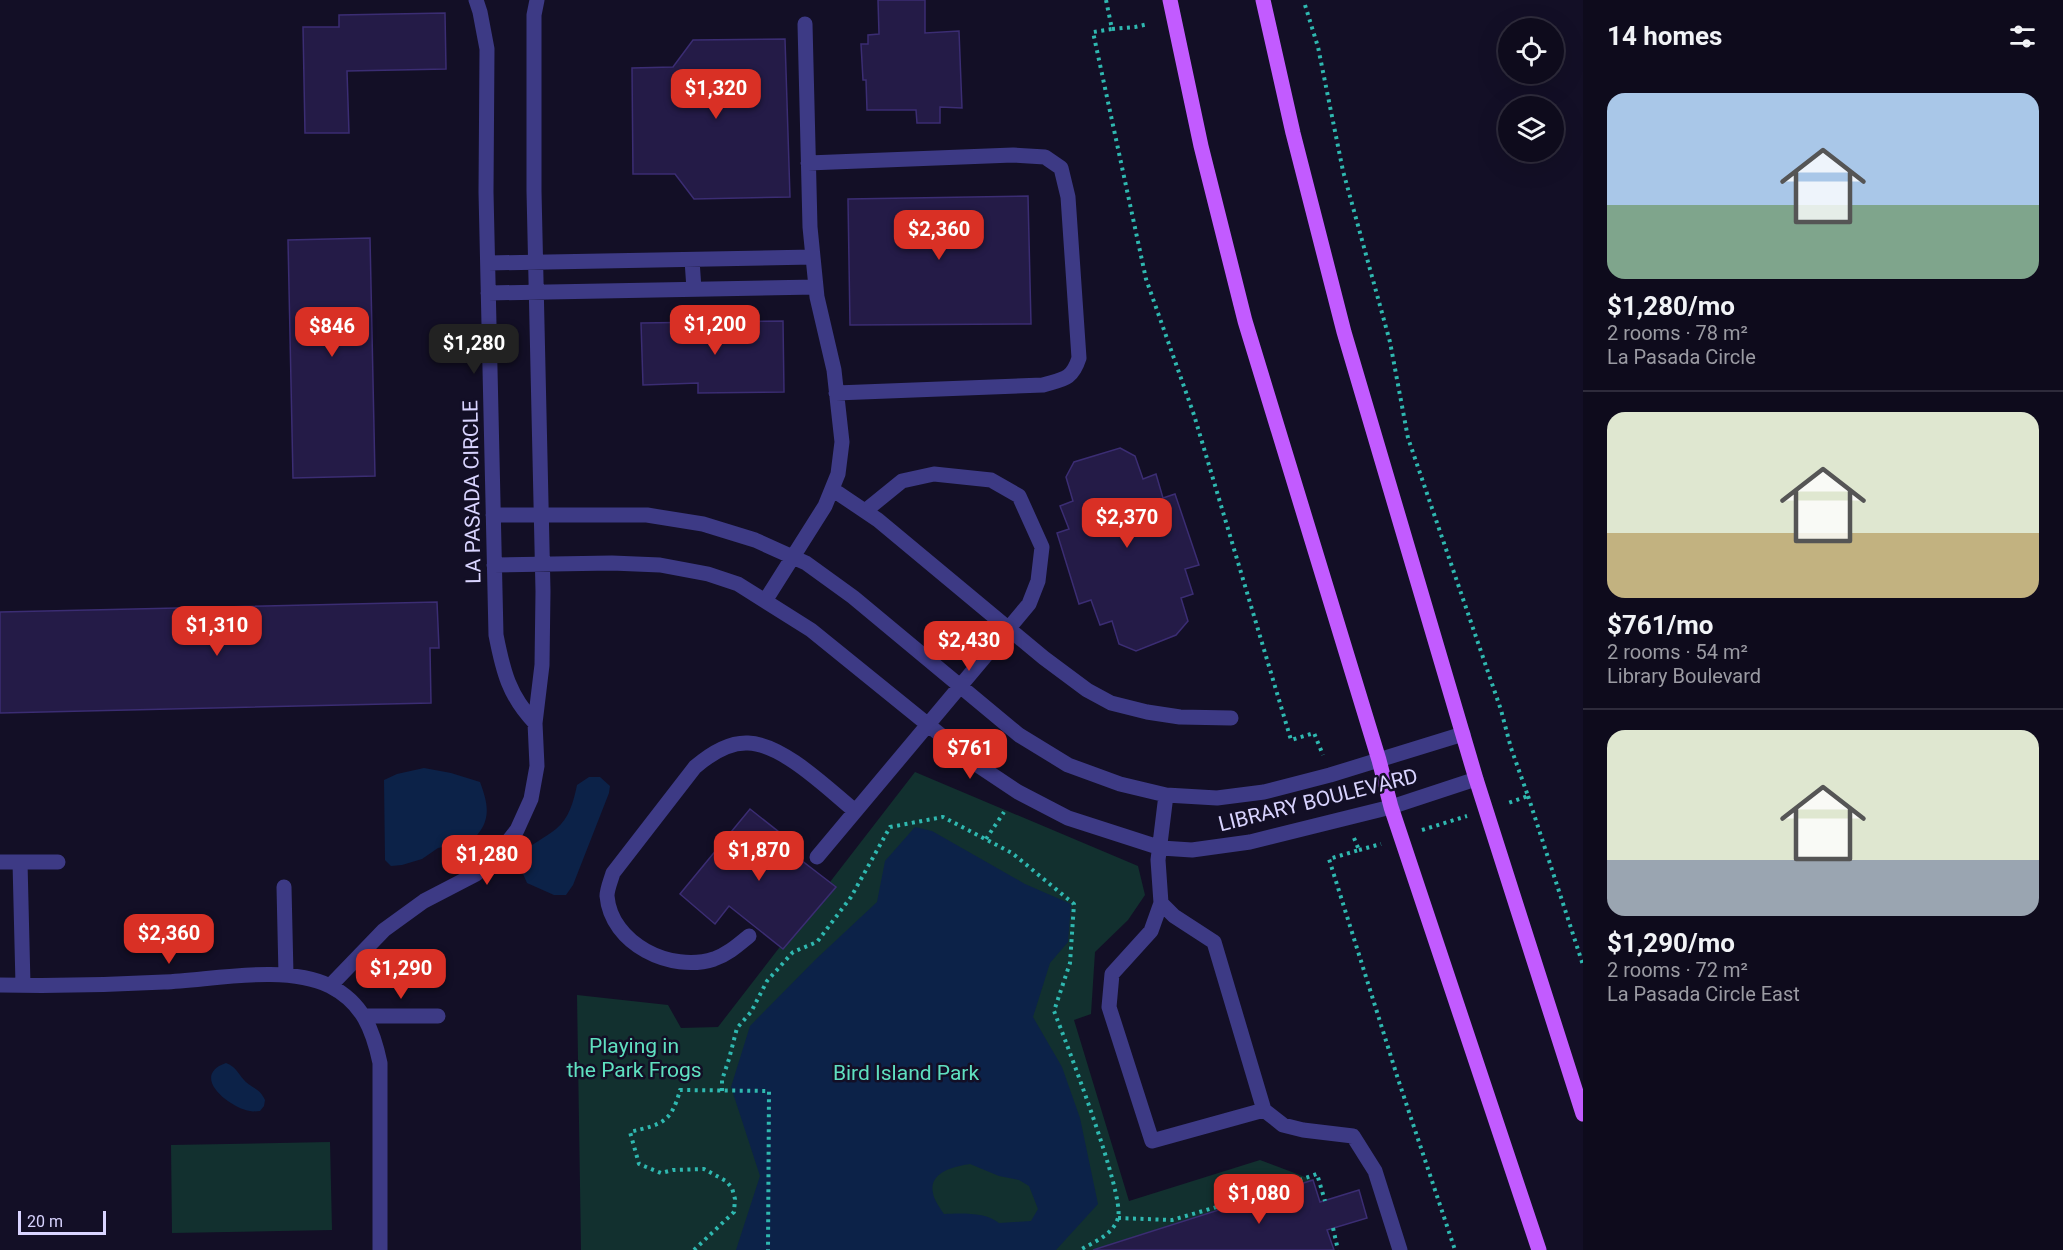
<!DOCTYPE html>
<meta charset="utf-8">
<style>
body{margin:0;font-family:Roboto,sans-serif;background:#171425;color:#f1f3f6;height:100vh;display:flex;flex-direction:column;font-size:22px;white-space:nowrap}
*{box-sizing:border-box;margin:0}
p{font-size:20px;color:#9b9ba3}
.icon{flex:none;width:33px;height:33px;fill:none;stroke:currentColor;stroke-width:2;stroke-linecap:round;stroke-linejoin:round}
.map{position:relative;flex:1;overflow:hidden}
.panel{display:flex;flex-direction:column;background:#0e0b1c;width:480px}
.panel>*{flex:none}
.fabs{position:absolute;left:1498px;top:18px;display:grid;gap:12px}
.fabs a{display:grid;place-items:center;width:66px;height:66px;border-radius:50%;background:#0e0b1c;box-shadow:0 6px 24px #0002,0 0 0 2px #2e2b3b;font-size:30px}
.scale{position:absolute;left:18px;bottom:15px;width:88px;box-sizing:border-box;padding-left:6px;border:3px solid #d9d4ff;border-top:0;font-size:16px;line-height:21px;white-space:nowrap;color:#d9d4ff;-webkit-text-stroke:4px #130f26;paint-order:stroke}
.price{position:absolute;translate:-50% -51px;padding:0 14px;border-radius:12px;background:#d93025;color:#fff;font-size:20px;line-height:39px;filter:drop-shadow(0 2px 3px #0008)}
.price::after{content:'';position:absolute;left:50%;top:36px;width:18px;height:14px;margin-left:-9px;background:inherit;clip-path:polygon(0 0,100% 0,50% 100%)}
.price.selected{background:#222;color:#fff}
ul{padding:0;list-style:none}
li{display:grid;align-content:center;gap:12px;height:318px;padding:0 24px}
li+li{border-top:2px solid #2e2b3b}
li span{display:grid;place-items:center;height:186px;border-radius:18px;color:#555}
li>.icon{margin-inline-start:auto}
span .icon{width:108px;height:108px;fill:#fffc;stroke-width:1}
li b{font-size:26px}
h2{display:flex;justify-content:space-between;align-items:center;height:72px;padding:0 24px;font-size:26px}
main{display:flex;flex:1;min-height:0}
.map>svg:first-child{display:block}
.green{fill:#12302f}
.water{fill:#0c2248;fill-rule:evenodd}
.building{fill:#241b47;stroke:#3b2d73;stroke-width:1.5}
.lines{fill:none;stroke-linecap:round;stroke-linejoin:round}
.path{stroke:#2fb8b0;stroke-width:4;stroke-dasharray:3 4.5;stroke-linecap:butt}
.minor{stroke:#3d3a85;stroke-width:15}
.major{stroke:#c25bff;stroke-width:15}
.labels{text-anchor:middle;dominant-baseline:central;stroke-width:5;stroke-linejoin:round;paint-order:stroke}
.street-label{font-size:21px;fill:#d9d4ff;stroke:#130f26}
.park-label{font-size:21px;fill:#5fe0c0;stroke:#130f26}
</style>
<main>
<div class="map">
<svg width="1583" height="1250" viewBox="0 0 1583 1250">
<rect width="100%" height="100%" fill="#130f26"/>
<path class="green" d="M915,772L1138,866L1145,895L1128,920L1095,952L1091,1014L1074,1020L1129,1201L1260,1160L1313,1180L1320,1202L1359,1190L1367,1218L1328,1230L1334,1250H581L577,995L668,1005L681,1028L718,1027Z
M330,1142L332,1230L172,1233L171,1145Z"/>
<path class="water" d="M424,768L451,773L480,782C489,806 492,823 470,842L438,848L422,859L402,865L391,866L385,860L384,780L397,774Z
M589,777H600L610,786L609,793L573,885L566,895H554L527,883L520,867V855C534,842 543,839 556,829C569,819 574,800 577,785Z
M915,827L932,831L1025,884L1071,904L1068,942L1050,963L1033,1017L1062,1067L1080,1118L1098,1204L1056,1250H736L760,1176L731,1087L750,1026L815,960L877,902L885,861ZM970,1164L999,1176L1019,1180L1029,1186L1038,1209L1031,1221L999,1223C986,1212 961,1213 944,1214C940,1208 934,1200 933,1193C928,1172 956,1166 970,1164Z
M226,1063C236,1067 237,1072 244,1080C252,1089 259,1087 265,1100L264,1106L260,1111C257,1111 253,1112 250,1111C230,1108 189,1076 226,1063Z"/>
<path class="building" d="M878,0H925V33L959,31L962,108L940,107V123H917L916,110H867L866,80H863L861,44H868V35L879,34Z
M445,13L446,69L347,71L349,133H305L303,27H339V15Z
M785,39L790,197L694,199L675,174H633L632,68L673,67L693,40Z
M1028,196L1031,324L850,325L848,199Z
M370,238L375,476L293,478L288,240Z
M783,321L784,392L698,393V383L643,385L641,323Z
M1120,448L1135,456L1143,479L1156,474L1163,498L1175,494L1199,565L1185,569L1193,594L1181,598L1188,621L1176,635L1136,651L1119,644L1112,621L1100,625L1091,600L1079,604L1057,533L1069,529L1060,506L1073,501L1066,477L1074,462Z
M437,602L439,648H430L431,703L0,713V612Z
M750,809L784,836L779,843L836,887L783,949L729,906L715,924L680,894Z
M1313,1180L1320,1202L1359,1190L1367,1218L1327,1230L1334,1250H1093Z"/>
<g class="lines">
<path class="path" d="M1106,0L1112,29L1093,32L1146,279L1194,415L1291,740L1314,733L1323,755
M1305,5L1318,47L1343,171L1390,342L1408,438L1501,710L1511,748L1528,796L1505,804
M1112,29L1135,27L1148,24
M1528,796L1583,965
M1422,830L1467,816
M1354,838L1359,850L1329,859L1398,1079L1455,1250
M986,839L1004,812
M1359,850L1381,844
M722,1091V1080L729,1059L737,1028L751,1012L767,981L793,952L817,942L851,897L890,827L943,817L1012,853L1074,904L1070,963L1054,1011C1066,1042 1125,1195 1118,1218C1113,1235 1094,1242 1080,1250
M1118,1218L1172,1220L1251,1197L1317,1174L1325,1201
M1333,1228L1338,1250
M694,1250L734,1212L735,1199L732,1188L726,1181L704,1169L673,1170L661,1173L639,1164L630,1132C661,1124 671,1124 680,1090L769,1091L768,1250"/>
<path class="minor" d="M476,0L480,12L487,49L486,192L496,635C503,671 509,696 535,723
M808,163L1013,155L1045,157L1061,168L1068,197L1079,358C1072,380 1063,379 1043,385L836,393
M692,260L694,289
M488,263L813,257
M488,293L816,287
M832,489L878,520L1044,658L1087,690L1111,703L1147,712L1180,717L1231,718
M493,515H647L703,524L755,540L806,563L853,597L1019,735L1068,765L1120,784L1166,795L1217,798L1264,792L1330,775L1463,734
M494,565L612,563L660,565L708,574L738,584L811,630L979,766L1018,792L1068,818L1161,848L1192,850L1250,842L1391,807L1476,779
M765,601L825,506L838,474L842,442L834,370L817,297L810,227L805,24
M817,857L1029,604L1038,581L1042,547L1019,496L991,480L934,474L902,481L865,511
M0,862H58
M20,862L23,985
M284,887L286,975
M1161,903L1174,916L1214,942L1264,1110L1152,1141L1109,1007L1112,974L1151,931L1161,903L1158,860L1166,795
M749,936C738,945 728,954 714,959C671,973 611,944 607,896C607,889 611,880 613,873L695,767C709,755 728,742 748,743C783,744 828,789 855,811
M0,985C54,986 110,985 164,982C213,980 285,964 330,986C363,1003 373,1030 380,1063V1250
M330,986L384,930L424,901L476,874L495,858L517,830L531,799L537,766L535,723L542,665L543,591L534,191V15L537,0
M365,1016H438
M1264,1110L1283,1125L1303,1130L1353,1136L1375,1171L1400,1250"/>
<path class="major" d="M1170,0L1201,146L1245,321L1379,760L1391,807L1539,1250
M1263,0L1293,133L1344,332L1476,779L1583,1114"/>
</g>
<g class="labels">
<g class="street-label">
<text transform="translate(472 492) rotate(-91)">LA PASADA CIRCLE</text>
<text transform="translate(1318 800) rotate(-14)">LIBRARY BOULEVARD</text>
</g>
<g class="park-label">
<text x="634" y="1046">Playing in<tspan x="634" dy="24">the Park Frogs</tspan></text>
<text x="906" y="1073">Bird Island Park</text>
</g>
</g>
</svg>
<div class="fabs">
<a><svg class="icon" aria-label="locate" viewBox="0 0 24 24"><circle cx="12" cy="12" r="6"/><path d="M12 2v4M12 18v4M2 12h4M18 12h4"/></svg></a>
<a><svg class="icon" aria-label="layers" viewBox="0 0 24 24"><path d="M12 4l9 5-9 5-9-5zM3 14l9 5 9-5"/></svg></a>
</div>
<div class="scale">20 m</div>
<b class="price" style="left:716px;top:120px">$1,320</b>
<b class="price" style="left:939px;top:261px">$2,360</b>
<b class="price" style="left:715px;top:356px">$1,200</b>
<b class="price" style="left:332px;top:358px">$846</b>
<b class="price selected" style="left:474px;top:375px">$1,280</b>
<b class="price" style="left:1127px;top:549px">$2,370</b>
<b class="price" style="left:217px;top:657px">$1,310</b>
<b class="price" style="left:969px;top:672px">$2,430</b>
<b class="price" style="left:970px;top:780px">$761</b>
<b class="price" style="left:759px;top:882px">$1,870</b>
<b class="price" style="left:487px;top:886px">$1,280</b>
<b class="price" style="left:169px;top:965px">$2,360</b>
<b class="price" style="left:401px;top:1000px">$1,290</b>
<b class="price" style="left:1259px;top:1225px">$1,080</b>
</div>
<section class="panel">
<h2>14 homes<svg class="icon" aria-label="filters" viewBox="0 0 24 24"><path d="M4 7h16M4 17h16"/><circle cx="9" cy="7" r="2"/><circle cx="15" cy="17" r="2"/></svg></h2>
<ul>
<li><span style="background:linear-gradient(#a9c7e8 60%,#7fa58c 0)"><svg class="icon" aria-label="home" viewBox="0 0 24 24"><path d="M3 11l9-7 9 7M6 9v11h12V9"/></svg></span><div><b>$1,280/mo</b><p>2 rooms · 78 m²</p><p>La Pasada Circle</p></div></li>
<li><span style="background:linear-gradient(#dfe7d0 65%,#c2b280 0)"><svg class="icon" aria-label="home" viewBox="0 0 24 24"><path d="M3 11l9-7 9 7M6 9v11h12V9"/></svg></span><div><b>$761/mo</b><p>2 rooms · 54 m²</p><p>Library Boulevard</p></div></li>
<li><span style="background:linear-gradient(#dfe7d0 70%,#9aa5b1 0)"><svg class="icon" aria-label="home" viewBox="0 0 24 24"><path d="M3 11l9-7 9 7M6 9v11h12V9"/></svg></span><div><b>$1,290/mo</b><p>2 rooms · 72 m²</p><p>La Pasada Circle East</p></div></li>
</ul>
</section>
</main>
